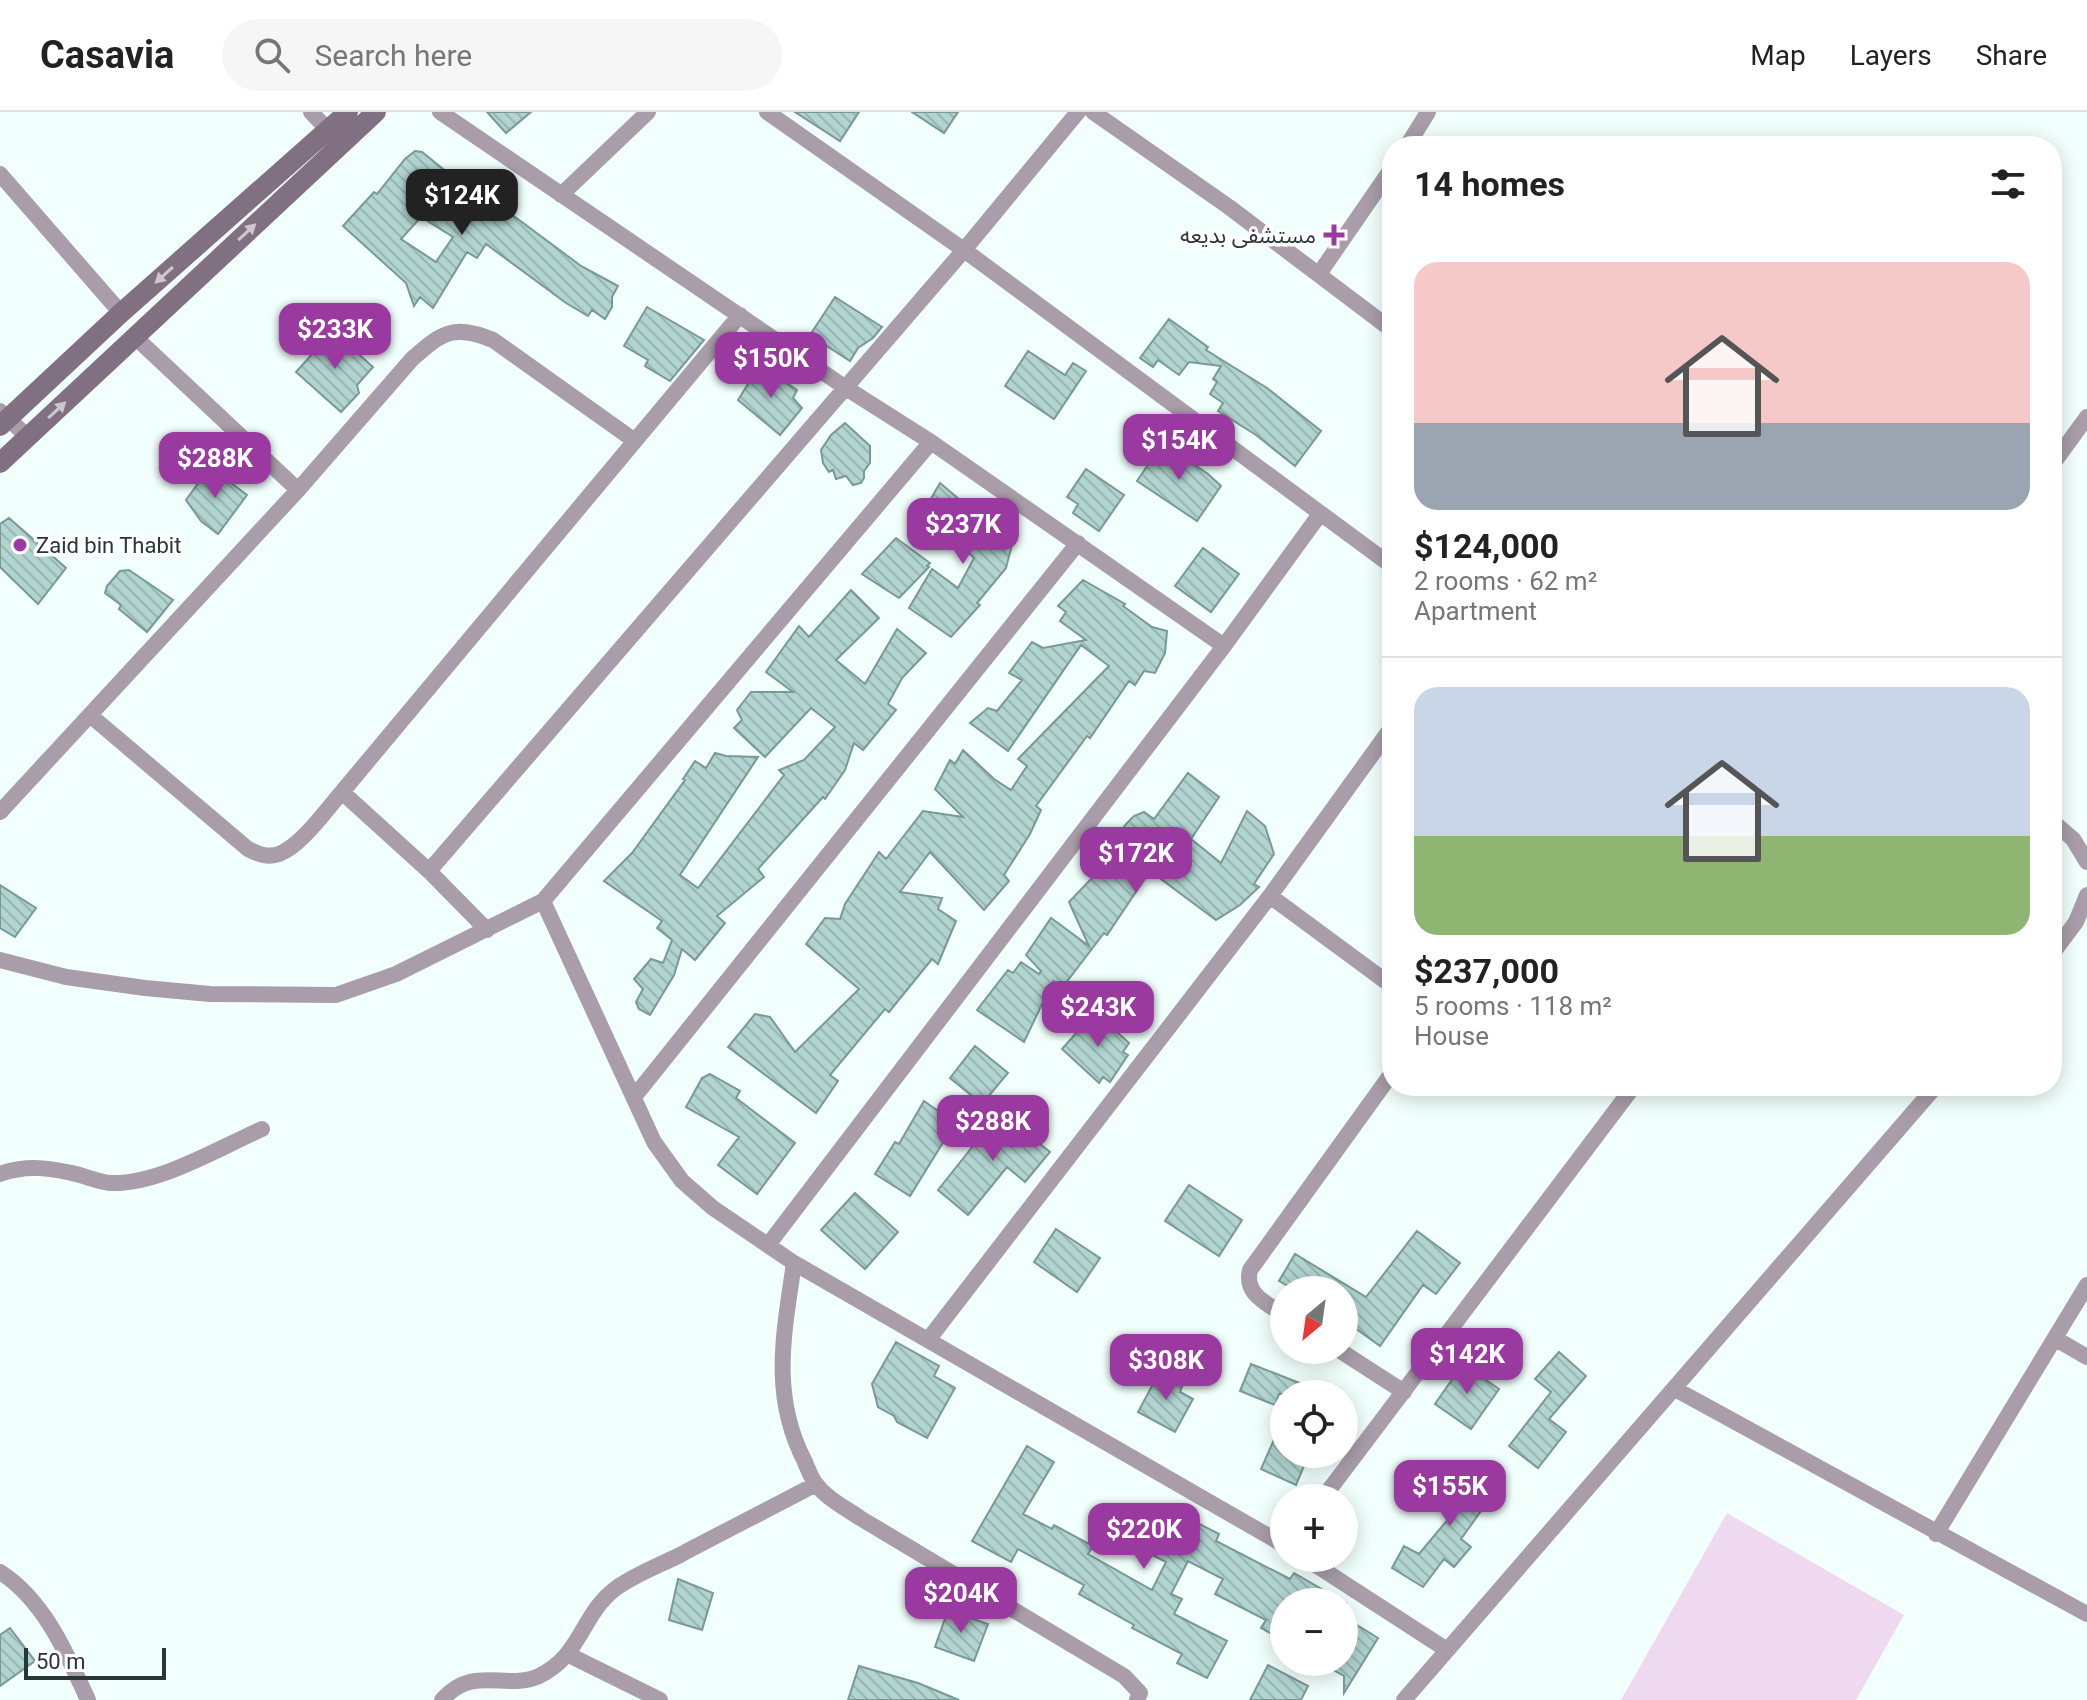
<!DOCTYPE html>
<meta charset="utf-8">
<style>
body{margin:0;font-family:Roboto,"Noto Sans Arabic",sans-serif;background:#f6f6f6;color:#222;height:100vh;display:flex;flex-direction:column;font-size:30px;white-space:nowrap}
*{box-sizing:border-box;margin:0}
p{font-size:26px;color:#767676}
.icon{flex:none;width:44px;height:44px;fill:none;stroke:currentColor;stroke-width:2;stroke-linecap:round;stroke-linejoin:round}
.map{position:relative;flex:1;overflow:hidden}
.panel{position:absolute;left:1382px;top:24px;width:680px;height:960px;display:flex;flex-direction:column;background:#fff;border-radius:32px;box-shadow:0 4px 20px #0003}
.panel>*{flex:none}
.needle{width:52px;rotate:209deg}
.tools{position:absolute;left:1270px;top:1164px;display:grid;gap:16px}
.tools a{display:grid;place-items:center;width:88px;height:88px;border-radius:50%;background:#fff;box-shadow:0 4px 20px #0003;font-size:40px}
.scale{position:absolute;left:24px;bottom:20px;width:142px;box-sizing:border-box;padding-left:8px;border:4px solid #283635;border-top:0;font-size:22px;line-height:28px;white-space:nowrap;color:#283635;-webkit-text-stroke:6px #fff;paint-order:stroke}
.price{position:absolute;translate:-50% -68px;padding:0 18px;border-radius:16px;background:#9a39a0;color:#fff;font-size:26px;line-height:52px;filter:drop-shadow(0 2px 4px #0008)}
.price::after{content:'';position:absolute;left:50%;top:48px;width:24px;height:18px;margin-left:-12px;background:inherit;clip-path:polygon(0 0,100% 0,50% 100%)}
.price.selected{background:#222;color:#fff}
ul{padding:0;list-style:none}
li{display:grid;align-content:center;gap:16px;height:424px;padding:0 32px}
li+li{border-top:2px solid #e0e0e0}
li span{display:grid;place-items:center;height:248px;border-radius:24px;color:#555}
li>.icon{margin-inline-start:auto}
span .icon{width:144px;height:144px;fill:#fffc;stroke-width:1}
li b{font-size:34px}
h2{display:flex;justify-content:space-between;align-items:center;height:96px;padding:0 32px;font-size:34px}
header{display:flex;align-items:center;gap:48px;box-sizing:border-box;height:112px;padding:0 40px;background:#fff;border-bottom:2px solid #e0e0e0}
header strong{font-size:38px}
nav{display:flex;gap:44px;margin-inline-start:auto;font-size:28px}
.search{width:560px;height:72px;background:#f6f6f6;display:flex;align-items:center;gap:20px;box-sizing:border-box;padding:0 28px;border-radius:44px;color:#767676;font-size:30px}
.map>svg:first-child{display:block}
.green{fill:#efd9f0}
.building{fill:url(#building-back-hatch);stroke:#789996;stroke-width:2;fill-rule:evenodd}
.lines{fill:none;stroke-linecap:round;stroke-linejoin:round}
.street{stroke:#a89da8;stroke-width:16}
.secondary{stroke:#807081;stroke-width:20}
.oneway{fill:#ccc6cd}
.poi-dot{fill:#9a39a0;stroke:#fff;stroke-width:3}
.labels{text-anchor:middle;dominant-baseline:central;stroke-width:7;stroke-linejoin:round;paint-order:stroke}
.poi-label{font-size:22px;fill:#283635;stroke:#fff;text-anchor:end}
</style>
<header>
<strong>Casavia</strong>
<div class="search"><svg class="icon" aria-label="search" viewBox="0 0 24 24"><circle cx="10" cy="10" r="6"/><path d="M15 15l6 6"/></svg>Search here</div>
<nav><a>Map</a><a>Layers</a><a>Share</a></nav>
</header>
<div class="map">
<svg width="2087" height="1588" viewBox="0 0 2087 1588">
<defs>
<pattern id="building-back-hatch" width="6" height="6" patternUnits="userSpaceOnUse" patternTransform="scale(2)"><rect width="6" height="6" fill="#b1d4d0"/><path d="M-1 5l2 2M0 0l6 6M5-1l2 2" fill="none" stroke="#98b7b3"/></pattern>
</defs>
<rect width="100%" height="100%" fill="#f1fffd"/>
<path class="green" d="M1727,1401L1904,1503L1856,1588H1621Z"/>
<path class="building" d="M487,0H531L506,21Z
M795,0H859L840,29Z
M912,0H958L944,21Z
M415,39L422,40L468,77L471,73L509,96L507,99L581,154L618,174L612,185V195L605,207L592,198L588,204L566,191L486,132L477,146L467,140L433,196L420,185L414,194L406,171L343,114L374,80L377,82L405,47ZM421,105L453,125L436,150L401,127Z
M835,185L882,215L873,226L858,236L850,249L810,223Z
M647,195L704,228L670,269L645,254L648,248L624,234Z
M1169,207L1208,235L1206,238L1267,276L1321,319L1295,354L1256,323L1218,299L1223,291L1210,282L1217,270L1213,267L1221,254L1189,250L1179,263L1158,248L1153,255L1140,246Z
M333,219L373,255L357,273L359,281L341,300L296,260Z
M1028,239L1065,263L1073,251L1086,259L1054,307L1005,274Z
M760,253L797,278L793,286L802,296L780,323L738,288Z
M845,311L870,334V351L864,359V366L861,371L853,373L846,364L836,367L833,358L829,360L823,351L821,338L831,323Z
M1163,331L1208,362L1221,374L1197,409L1137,369Z
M210,355L247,383L218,422L201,409L186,388Z
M1086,357L1124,383L1099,419L1073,401L1078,392L1067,385Z
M940,371L986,410L987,408L1014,425L1006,456L977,491L980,493L951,525L909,496L932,457L958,476L974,446L965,437L970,430L950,408L945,414L934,406L937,395L929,390Z
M9,406L66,456L38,492L0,455V412Z
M896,426L930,451L927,454L929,455L899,486L862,462Z
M1203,436L1239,462L1211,500L1175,474Z
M129,458L173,488L147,520L119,497L121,493L105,481L107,474L120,459Z
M1083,468L1125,492L1123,494L1152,515L1167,519L1165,541L1155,561L1144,559L1135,573L1129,569L1090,626L1087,624L1036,694L1041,698L1030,722L1004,763L1009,769L984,798L930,740L900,780L942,786L938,797L956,809L938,852L932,847L889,900L885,897L830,963L838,969L816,1001L728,935L755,902L770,905L795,940L859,877L806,832L825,806L840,807L845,792L879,740L886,747L923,699L963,705L935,677L950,648L955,652L963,638L994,667L1011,678L1027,654L1018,647L1109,554L1081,533L1008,639L970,611L988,596L997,599L1022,568L1009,561L1032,530L1043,536L1086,528L1060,509L1066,500L1058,494Z
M851,478L879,506L836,548L865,572L897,517L926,541L902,566L888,592L896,598L863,638L854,631L845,658L825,687L823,685L758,757L764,765L717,804L725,811L695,848L682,837L674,863L650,903L639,897L636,890L643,877L634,867L651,847L663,851L672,828L657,816L662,809L604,769L632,741L685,668L683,667L695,649L706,656L715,641L726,644L758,645L680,763L698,776L784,663L779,658L804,648L835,615L811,596L765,645L734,616L742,608L737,598L751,580H793L766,560L799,514L809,525Z
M1188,661L1219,685L1191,727L1221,751L1247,699L1265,714L1274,742L1254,772L1259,775L1240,793L1216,808L1150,759L1107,823L1104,821L1062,876L1053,869L1024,930L977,898L1008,858L1013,861L1021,850L1039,862L1041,859L1026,843L1051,806L1089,834L1069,790L1113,744L1109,742L1115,726L1127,711L1134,704L1144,700L1154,707Z
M0,773L36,796L15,825L0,816Z
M1095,900L1129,931L1123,940L1128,943L1110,970L1103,965L1099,971L1062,937Z
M975,934L1008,961L982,992L950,966Z
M710,962L740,979L736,986L795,1031L757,1082L718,1053L739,1025L686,995L702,966Z
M924,989L955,1011L910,1084L875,1062L895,1030L899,1032Z
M1000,1000L1050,1040L1025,1070L1007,1055L968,1103L938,1078Z
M1189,1073L1242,1108L1219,1144L1165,1109Z
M855,1081L898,1120L865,1157L821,1118Z
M1056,1117L1100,1146L1077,1180L1034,1150Z
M1417,1119L1460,1151L1436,1182L1423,1173L1380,1234L1344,1208V1178H1295L1279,1169L1295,1142L1366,1185Z
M896,1230L939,1254L934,1264L955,1276L927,1326L897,1310L894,1304L878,1295L872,1272Z
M1559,1240L1586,1264L1549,1307L1566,1320L1538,1356L1509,1334L1551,1280L1535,1267Z
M1251,1252L1325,1281V1282H1279L1275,1293L1240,1279Z
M1463,1252L1499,1277L1471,1317L1435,1292Z
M1161,1257L1184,1270L1180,1280L1193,1287L1175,1320L1138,1300Z
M1284,1305V1342H1309L1296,1373L1261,1357Z
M1027,1334L1054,1350L1023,1402L1052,1417L1054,1413L1093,1434L1088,1442L1152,1478L1166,1450L1154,1444L1176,1400L1219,1422L1216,1429L1290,1467L1294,1461L1344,1490H1284V1529L1261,1516L1266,1508L1215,1482L1223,1467L1188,1449L1171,1482L1182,1487L1174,1502L1227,1529L1207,1566L1177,1551L1182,1542L1132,1516L1134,1513L1079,1482L1084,1473L1018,1437L1011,1450L972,1429Z
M1472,1351L1501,1371L1461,1427L1471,1435L1454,1455L1444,1447L1423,1475L1392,1456L1404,1434L1419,1442L1459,1394L1447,1386Z
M678,1467L713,1481L702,1518L669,1508Z
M948,1498L988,1512L974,1549L935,1535Z
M1344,1505L1378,1526L1344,1581V1564L1319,1550H1344Z
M10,1516L35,1549L0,1574V1523Z
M1268,1553L1308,1574L1301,1588H1250Z
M859,1554L918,1571L959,1588H848Z"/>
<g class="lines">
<path class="street" d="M311,0L327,17
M440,0L846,276L931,330L1224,534
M767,0L964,138L1392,454
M1093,0L1229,95L1392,218
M1407,34L1428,0
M0,62L121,201
M561,83L648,0
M1319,162L1392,56
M135,225L298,378
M0,299L28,325
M2052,353L2087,305
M91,604L248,737C258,742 268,746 279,742C301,734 326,698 342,680L740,203
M342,680L429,759L487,818
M0,700L298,378L412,247C442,220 454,212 493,228L635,329
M2052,709L2073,727L2087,750
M429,759L964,138L1078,0
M1270,784L1392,874
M543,789L654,1030L682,1069L713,1096L794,1151L1284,1433
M2052,842L2076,810L2087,783
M0,848L66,865L145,876L210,882L336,883L396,862L543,789L931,330
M634,985L1078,431
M0,1062C27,1052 52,1056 80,1063C89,1066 100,1070 110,1071C158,1073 219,1036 262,1017
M768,1133L1224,534L1320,402
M794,1151C784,1221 770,1283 805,1350C808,1357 811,1366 816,1372C827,1387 846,1396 860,1406L1124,1564L1140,1581L1137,1588
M1284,1203C1266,1191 1244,1182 1250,1158L1392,961
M2056,1227L2087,1245
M928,1228L1270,784L1392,615
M1339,1238L1404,1280
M1675,1277L2087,1502
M1323,1386L1634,974
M1936,1422L2087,1173
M1305,1446L1447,1538
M0,1460C44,1488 67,1542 88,1588
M569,1543L660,1588
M442,1588C473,1552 507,1579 539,1564C582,1543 581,1503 615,1477C634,1463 658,1454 680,1443C725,1419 771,1396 816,1372
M1404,1588L1936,974"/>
<path class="secondary" d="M0,314L121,201L348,0
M0,351L376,0"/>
</g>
<defs><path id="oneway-solid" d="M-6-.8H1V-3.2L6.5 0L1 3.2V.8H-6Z" transform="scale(2)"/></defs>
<g class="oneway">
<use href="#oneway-solid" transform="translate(247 120) rotate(-43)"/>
<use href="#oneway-solid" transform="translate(164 163) rotate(138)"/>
<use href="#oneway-solid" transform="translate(57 298) rotate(-43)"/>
</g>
<g class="poi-dot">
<path d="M1330 111h8v8h8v8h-8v8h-8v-8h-8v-8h8z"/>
<circle cx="20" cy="433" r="8"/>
</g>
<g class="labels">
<g class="poi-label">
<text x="1316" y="123">مستشفى بديعه</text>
<text x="36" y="433" text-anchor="start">Zaid bin Thabit</text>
</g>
</g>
</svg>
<div class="tools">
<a><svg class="needle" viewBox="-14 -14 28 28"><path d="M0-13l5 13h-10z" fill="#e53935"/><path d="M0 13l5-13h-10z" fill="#767676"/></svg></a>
<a><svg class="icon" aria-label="locate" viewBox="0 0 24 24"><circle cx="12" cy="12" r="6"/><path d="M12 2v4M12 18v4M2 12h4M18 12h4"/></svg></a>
<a>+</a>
<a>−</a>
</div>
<div class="scale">50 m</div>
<b class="price selected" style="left:462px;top:125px">$124K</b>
<b class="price" style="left:335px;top:259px">$233K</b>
<b class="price" style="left:771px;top:288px">$150K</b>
<b class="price" style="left:1179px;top:370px">$154K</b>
<b class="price" style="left:215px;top:388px">$288K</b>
<b class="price" style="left:963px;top:454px">$237K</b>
<b class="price" style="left:1136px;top:783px">$172K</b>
<b class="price" style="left:1098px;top:937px">$243K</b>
<b class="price" style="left:993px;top:1051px">$288K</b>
<b class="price" style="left:1467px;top:1284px">$142K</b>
<b class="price" style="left:1166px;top:1290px">$308K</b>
<b class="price" style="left:1450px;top:1416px">$155K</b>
<b class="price" style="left:1144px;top:1459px">$220K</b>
<b class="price" style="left:961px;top:1523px">$204K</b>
<section class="panel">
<h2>14 homes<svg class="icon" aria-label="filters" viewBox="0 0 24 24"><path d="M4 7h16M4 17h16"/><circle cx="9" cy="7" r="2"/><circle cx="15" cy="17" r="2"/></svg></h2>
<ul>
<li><span style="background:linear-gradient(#f6c9c9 65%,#9aa5b1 0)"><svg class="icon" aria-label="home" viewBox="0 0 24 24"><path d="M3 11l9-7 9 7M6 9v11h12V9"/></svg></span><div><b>$124,000</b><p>2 rooms · 62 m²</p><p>Apartment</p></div></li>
<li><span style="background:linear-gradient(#c9d6e8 60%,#8fb573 0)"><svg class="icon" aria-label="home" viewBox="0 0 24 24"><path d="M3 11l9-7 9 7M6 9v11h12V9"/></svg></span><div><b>$237,000</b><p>5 rooms · 118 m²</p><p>House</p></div></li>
</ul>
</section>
</div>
